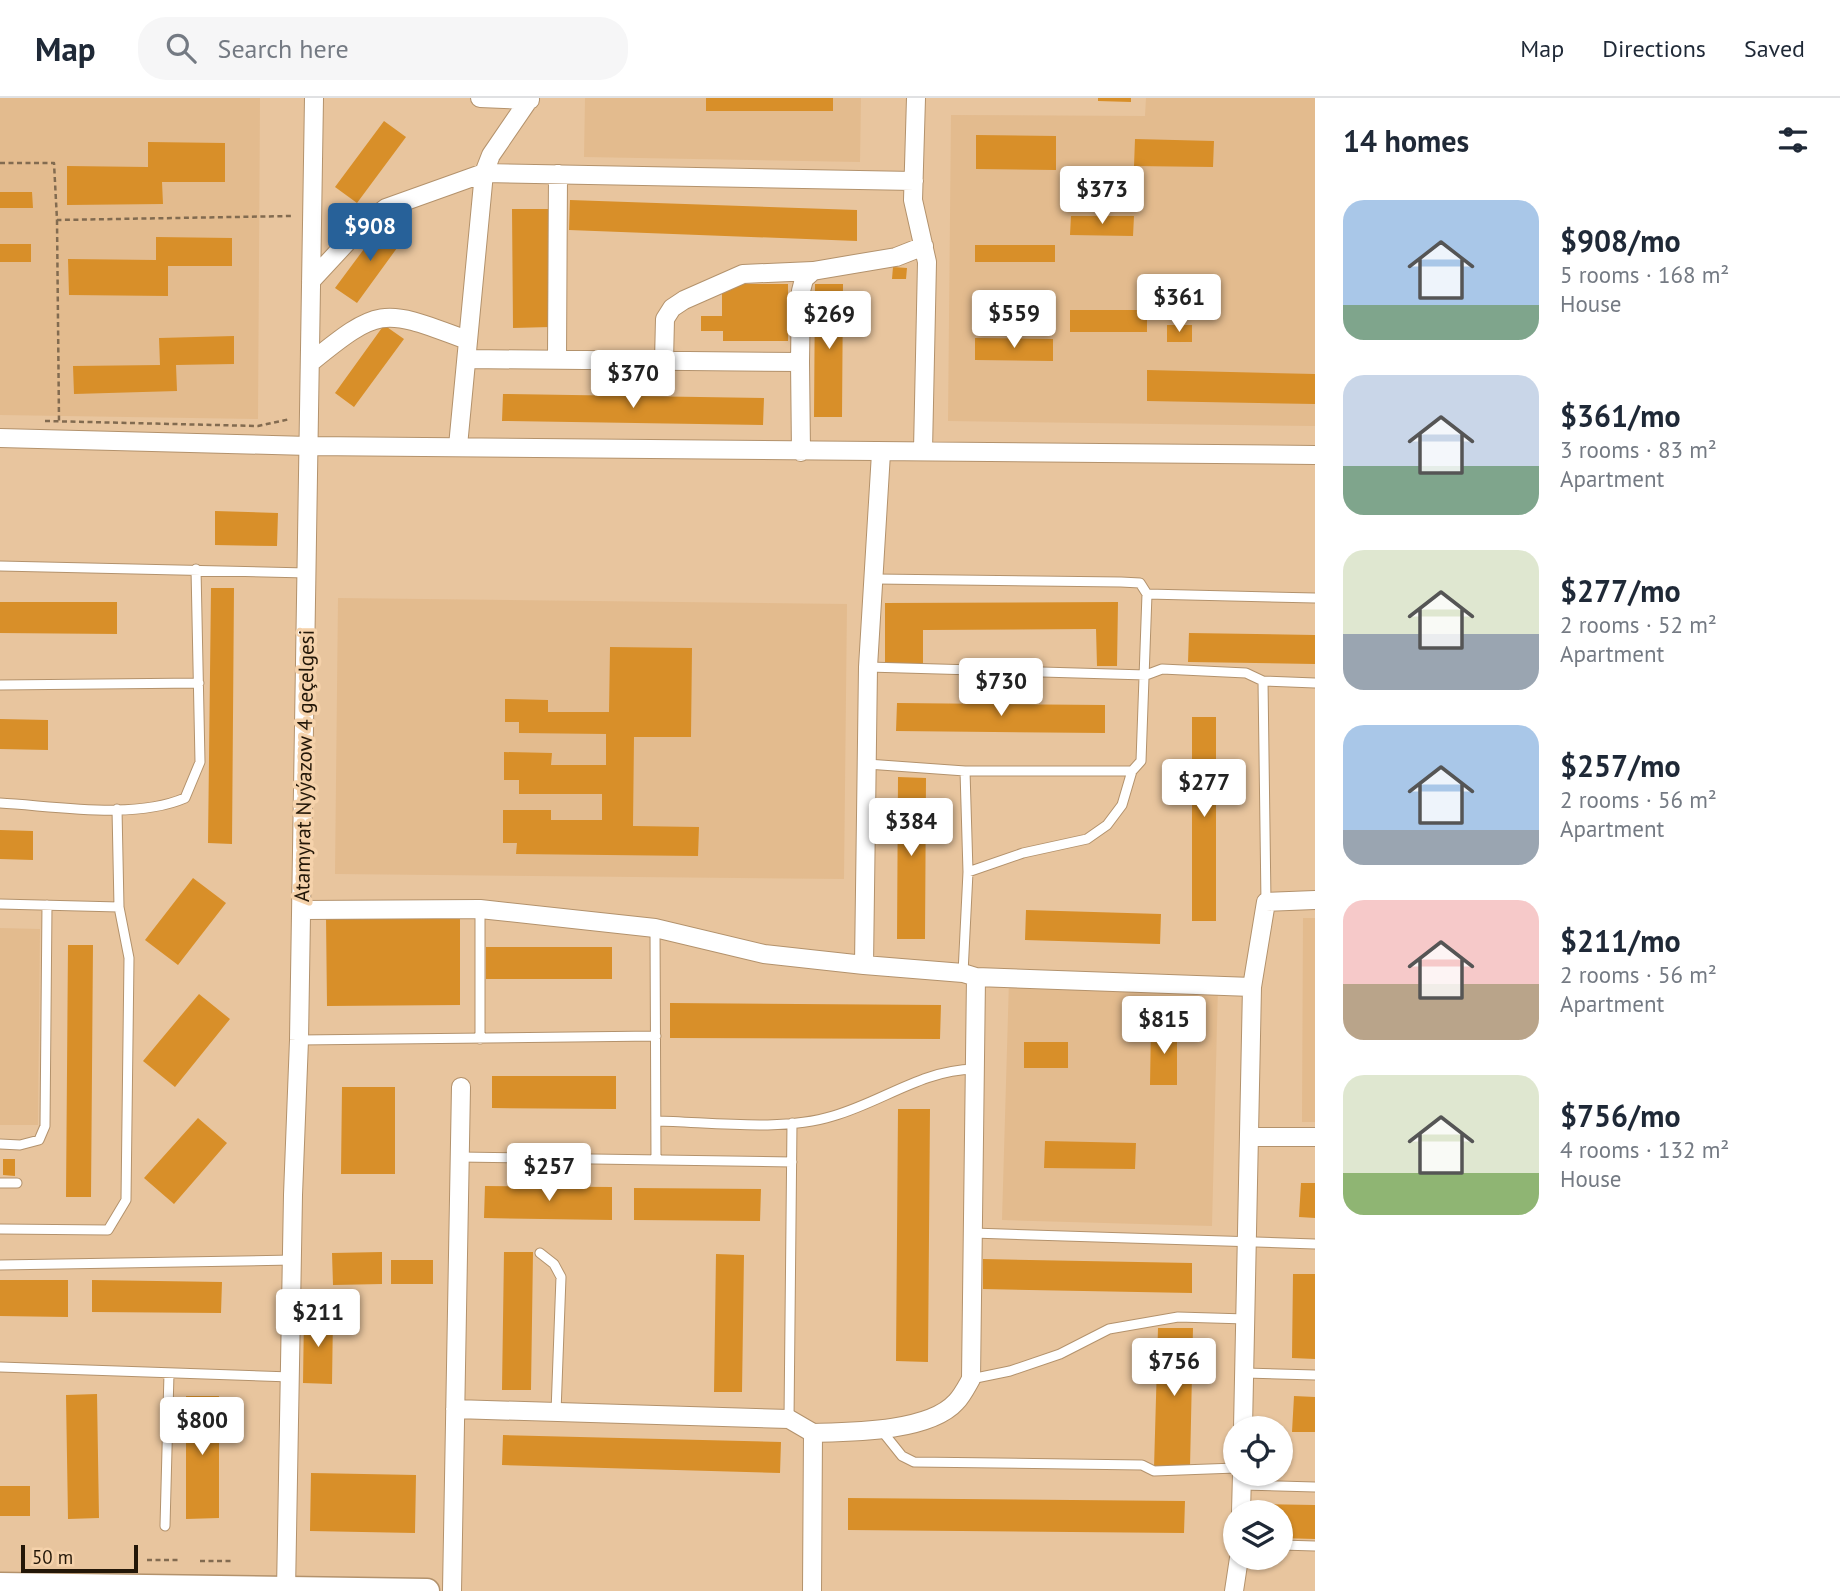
<!DOCTYPE html>
<meta charset="utf-8">
<style>
body{margin:0;font-family:"PT Sans",sans-serif;background:#f6f6f7;color:#1f2937;height:100vh;display:flex;flex-direction:column;font-size:26px;white-space:nowrap}
*{box-sizing:border-box;margin:0}
p{font-size:23px;color:#747a83}
.icon{flex:none;width:38px;height:38px;fill:none;stroke:currentColor;stroke-width:2;stroke-linecap:round;stroke-linejoin:round}
.map{position:relative;flex:1;overflow:hidden}
.details{display:flex;flex-direction:column;background:#fff;width:525px}
.details>*{flex:none}
.fabs{position:absolute;left:1223px;top:1318px;display:grid;gap:14px}
.fabs a{display:grid;place-items:center;width:70px;height:70px;border-radius:50%;background:#fff;box-shadow:0 2px 5px #0004;font-size:35px}
.scale{position:absolute;left:21px;bottom:18px;width:117px;box-sizing:border-box;padding-left:7px;border:4px solid #231708;border-top:0;font-size:19px;line-height:24px;white-space:nowrap;color:#231708;-webkit-text-stroke:5px #f5d2ab;paint-order:stroke}
.price{position:absolute;translate:-50% -60px;padding:0 16px;border-radius:7px;background:#fff;color:#222;font-size:23px;line-height:46px;filter:drop-shadow(0 2px 4px #0008)}
.price::after{content:'';position:absolute;left:50%;top:42px;width:21px;height:16px;margin-left:-10px;background:inherit;clip-path:polygon(0 0,100% 0,50% 100%)}
.price.on{background:#276199;color:#fff}
ul{padding:0;list-style:none}
li{display:flex;align-items:center;gap:21px;height:175px;padding:0 28px}
li span{display:grid;place-items:center;flex:none;width:196px;height:140px;border-radius:21px;color:#555}
li>.icon{margin-inline-start:auto}
span .icon{width:84px;height:84px;fill:#fffc;stroke-width:1}
li b{font-size:30px}
h2{display:flex;justify-content:space-between;align-items:center;height:84px;padding:0 28px;font-size:30px}
header{display:flex;align-items:center;gap:42px;box-sizing:border-box;height:98px;padding:0 35px;background:#fff;border-bottom:2px solid #e0e1e3}
header strong{font-size:33px}
nav{display:flex;gap:38px;margin-inline-start:auto;font-size:24px}
.search{width:490px;height:63px;background:#f6f6f7;display:flex;align-items:center;gap:18px;box-sizing:border-box;padding:0 24px;border-radius:28px;color:#747a83;font-size:26px}
main{display:flex;flex:1;min-height:0}
.map>svg:first-child{display:block}
.built{fill:#e3bb8e}
.building{fill:#d88f29}
.lines{fill:none;stroke-linecap:round;stroke-linejoin:round}
.lane-casing{stroke:#b3926c;stroke-width:11}
.street-casing{stroke:#b3926c;stroke-width:20}
.secondary-casing{stroke:#b3926c;stroke-width:27}
.path{stroke:#826b50;stroke-width:2.5;stroke-dasharray:5 3.5;stroke-linecap:butt}
.lane{stroke:#fff;stroke-width:9}
.street{stroke:#fff;stroke-width:18}
.secondary{stroke:#fff;stroke-width:24}
.labels{text-anchor:middle;dominant-baseline:central;stroke-width:7;stroke-linejoin:round;paint-order:stroke}
.street-label{font-size:21px;fill:#231708;stroke:#f5d2ab}
</style>
<header>
<strong>Map</strong>
<div class="search"><svg class="icon" aria-label="search" viewBox="0 0 24 24"><circle cx="10" cy="10" r="6"/><path d="M15 15l6 6"/></svg>Search here</div>
<nav><a>Map</a><a>Directions</a><a>Saved</a></nav>
</header>
<main>
<div class="map">
<svg width="1315" height="1493" viewBox="0 0 1315 1493">
<rect width="100%" height="100%" fill="#e8c59e"/>
<path class="built" d="M0,0H260L258,321L0,317Z
M585,0H861L860,64L584,59Z
M1146,0H1315V328L948,323L951,17L1145,18Z
M338,500L847,506L844,781L335,776Z
M1303,820H1315V1024H1302Z
M0,830L40,831L38,1027H0Z
M1009,882L1218,888L1212,1128L1002,1122Z"/>
<path class="building" d="M706,0H833V13H706Z
M1098,0H1131V4L1098,3Z
M384,23L406,39L357,105L335,89Z
M976,37L1056,38V72L976,71Z
M1135,41L1214,43L1213,69L1134,68Z
M148,44L225,45V84H162L163,106L67,107V68L148,69Z
M0,94H32L33,110H0Z
M570,102L857,112V143L569,132Z
M512,111H548L550,229L513,230Z
M1071,118H1134L1133,138L1070,137Z
M384,124L405,139L357,205L335,190Z
M156,139L232,140V168H168V198L69,197L68,161L156,162Z
M0,146H31V164H0Z
M975,147H1055V164H975Z
M893,169L907,170L906,181H892Z
M722,186H788V243H723V233H701V218H722Z
M815,186H843L842,319H814Z
M1070,212H1147V234H1070Z
M384,227L404,241L354,309L335,295Z
M1167,227H1192V244H1167Z
M234,238V266L176,267L177,293L74,296L73,268L160,267L159,240Z
M975,240L1053,241V263L975,262Z
M1147,272L1315,276V306L1147,303Z
M503,296L764,300L763,327L502,323Z
M215,413L278,415L277,448L215,447Z
M211,490H234L232,746L208,745Z
M0,504H117V536L0,535Z
M1118,504L1117,568H1097L1096,531L923,532V567H885V505Z
M1189,535L1315,537V566L1188,564Z
M610,549L692,550L691,639H634L633,728L699,729L698,758L516,756L517,745H503V712H551V722H602V696H519V682H504V654L552,655L551,667H606V636L519,635V624H505V601L548,602V614H609Z
M897,605L1105,607V635L896,633Z
M1192,619H1216V823H1192Z
M0,621L48,622V652L0,651Z
M898,679L926,680L925,841H897Z
M0,732L33,733V762L0,761Z
M193,780L226,805L178,867L145,842Z
M1026,812L1161,816L1160,846L1025,842Z
M460,818V907L327,908L326,819Z
M68,847H93L91,1099H66Z
M486,849H612V881H486Z
M199,896L230,921L175,989L143,963Z
M670,905L941,907L940,941L670,940Z
M1151,928L1177,929V987H1150Z
M1024,944H1068V970H1024Z
M492,978H616V1011L492,1010Z
M342,989H395V1076H341Z
M898,1011H930L928,1264L896,1263Z
M198,1020L227,1045L174,1106L144,1080Z
M1045,1043L1136,1045L1135,1071L1044,1070Z
M3,1061H15V1078L3,1077Z
M1301,1085H1315V1120L1299,1119Z
M485,1088L612,1089V1122L484,1120Z
M634,1090L761,1091L760,1123L634,1122Z
M382,1154V1186L333,1187L332,1155Z
M504,1154H533L531,1292H502Z
M716,1156L744,1157L742,1294H714Z
M983,1161L1192,1165V1195L983,1191Z
M391,1162H433V1186H391Z
M1293,1176H1315V1261L1292,1260Z
M0,1182H68V1219L0,1218Z
M92,1182L222,1184L221,1215L92,1214Z
M304,1216L333,1217L332,1286L303,1285Z
M1158,1230H1193L1190,1369L1154,1370Z
M97,1296L99,1420L68,1421L66,1297Z
M186,1298H219V1420L186,1421Z
M1294,1298L1315,1299V1334H1292Z
M503,1337L781,1344L780,1375L502,1367Z
M311,1375L416,1377L415,1435L310,1433Z
M0,1388H30V1418H0Z
M848,1400L1185,1403L1184,1435L848,1432Z
M1254,1406L1315,1407V1441L1281,1440V1414H1254Z"/>
<g class="lines">
<defs>
<path id="lane" d="M0,468L307,475
M876,481L1121,484L1140,485L1147,496L1315,500
M868,569L1146,577L1162,571L1246,575L1263,583L1315,585
M1263,583L1266,804
M0,587L199,585
M867,666L965,673H1132L1141,663L1147,496
M0,705C55,708 134,722 185,700L200,664L196,471
M968,774L1023,755L1087,741L1107,727L1122,707L1132,673
M0,806L119,809
M480,811V941
M655,830L656,1062
M963,875L968,774L965,673
M299,942L656,938
M656,1023C710,1024 781,1034 833,1018C882,1004 922,972 974,971
M0,1046L20,1047L39,1042L45,1028L47,807
M460,1059L792,1064
M0,1085H17
M0,1131L108,1132L126,1102L129,860L119,809L117,711
M973,1135L1315,1146
M540,1155L554,1166L561,1179L556,1314
M0,1167L293,1162
M0,1269L291,1279
M1245,1275L1315,1277
M971,1281L1010,1273L1060,1256L1109,1231L1178,1219L1246,1221
M789,1321L792,1025
M882,1333L902,1358L914,1364L1142,1367L1154,1373L1236,1370
M1241,1387L1315,1389
M165,1428L169,1275
M1281,1447L1315,1448"/>
<path id="street" d="M480,0L530,2
M916,0L913,102L927,164L923,352
M311,183L361,129L386,110L484,75L914,83
M467,261L800,264L801,354
M557,261L558,76
M664,263L665,221L672,210L684,202L743,176L813,173
M800,264L801,193L804,181L813,173L896,159L924,148
M310,265C381,207 383,211 467,242
M0,340L309,348L1315,357
M458,348L484,75L491,57L530,0
M881,355L868,569L864,867L963,875L976,879L1252,889
M302,812L480,811L655,830L764,856L864,867
M1251,1039H1315
M455,1311L789,1321L813,1335
M1243,1330L1252,889L1266,804L1315,802
M1241,1414L1242,1376
M286,1493L293,1097L299,942L314,0
M452,1493L461,989
M812,1493L813,1335C850,1334 929,1334 956,1304C962,1298 967,1288 971,1281L976,879
M1234,1493L1239,1460"/>
<path id="secondary" d="M0,1487L427,1493"/>
</defs>
<use href="#lane" class="lane-casing"/>
<use href="#street" class="street-casing"/>
<use href="#secondary" class="secondary-casing"/>
<path class="path" d="M0,65H54L57,122L292,118
M57,122L59,323
M45,323L258,328L290,321
M147,1462H179
M200,1463H232"/>
<use href="#lane" class="lane"/>
<use href="#street" class="street"/>
<use href="#secondary" class="secondary"/>
</g>
<g class="labels">
<g class="street-label">
<text transform="translate(304 668) rotate(-89)">Atamyrat Nyýazow 4 geçelgesi</text>
</g>
</g>
</svg>
<div class="fabs">
<a><svg class="icon" aria-label="locate" viewBox="0 0 24 24"><circle cx="12" cy="12" r="6"/><path d="M12 2v4M12 18v4M2 12h4M18 12h4"/></svg></a>
<a><svg class="icon" aria-label="layers" viewBox="0 0 24 24"><path d="M12 4l9 5-9 5-9-5zM3 14l9 5 9-5"/></svg></a>
</div>
<div class="scale">50 m</div>
<b class="price" style="left:1102px;top:128px">$373</b>
<b class="price on" style="left:370px;top:165px">$908</b>
<b class="price" style="left:1179px;top:236px">$361</b>
<b class="price" style="left:1014px;top:252px">$559</b>
<b class="price" style="left:829px;top:253px">$269</b>
<b class="price" style="left:633px;top:312px">$370</b>
<b class="price" style="left:1001px;top:620px">$730</b>
<b class="price" style="left:1204px;top:721px">$277</b>
<b class="price" style="left:911px;top:760px">$384</b>
<b class="price" style="left:1164px;top:958px">$815</b>
<b class="price" style="left:549px;top:1105px">$257</b>
<b class="price" style="left:318px;top:1251px">$211</b>
<b class="price" style="left:1174px;top:1300px">$756</b>
<b class="price" style="left:202px;top:1359px">$800</b>
</div>
<section class="details">
<h2>14 homes<svg class="icon" aria-label="filters" viewBox="0 0 24 24"><path d="M4 7h16M4 17h16"/><circle cx="9" cy="7" r="2"/><circle cx="15" cy="17" r="2"/></svg></h2>
<ul>
<li><span style="background:linear-gradient(#a9c7e8 75%,#7fa58c 0)"><svg class="icon" aria-label="home" viewBox="0 0 24 24"><path d="M3 11l9-7 9 7M6 9v11h12V9"/></svg></span><div><b>$908/mo</b><p>5 rooms · 168 m²</p><p>House</p></div></li>
<li><span style="background:linear-gradient(#c9d6e8 65%,#7fa58c 0)"><svg class="icon" aria-label="home" viewBox="0 0 24 24"><path d="M3 11l9-7 9 7M6 9v11h12V9"/></svg></span><div><b>$361/mo</b><p>3 rooms · 83 m²</p><p>Apartment</p></div></li>
<li><span style="background:linear-gradient(#dfe7d0 60%,#9aa5b1 0)"><svg class="icon" aria-label="home" viewBox="0 0 24 24"><path d="M3 11l9-7 9 7M6 9v11h12V9"/></svg></span><div><b>$277/mo</b><p>2 rooms · 52 m²</p><p>Apartment</p></div></li>
<li><span style="background:linear-gradient(#a9c7e8 75%,#9aa5b1 0)"><svg class="icon" aria-label="home" viewBox="0 0 24 24"><path d="M3 11l9-7 9 7M6 9v11h12V9"/></svg></span><div><b>$257/mo</b><p>2 rooms · 56 m²</p><p>Apartment</p></div></li>
<li><span style="background:linear-gradient(#f6c9c9 60%,#b9a48a 0)"><svg class="icon" aria-label="home" viewBox="0 0 24 24"><path d="M3 11l9-7 9 7M6 9v11h12V9"/></svg></span><div><b>$211/mo</b><p>2 rooms · 56 m²</p><p>Apartment</p></div></li>
<li><span style="background:linear-gradient(#dfe7d0 70%,#8fb573 0)"><svg class="icon" aria-label="home" viewBox="0 0 24 24"><path d="M3 11l9-7 9 7M6 9v11h12V9"/></svg></span><div><b>$756/mo</b><p>4 rooms · 132 m²</p><p>House</p></div></li>
</ul>
</section>
</main>
